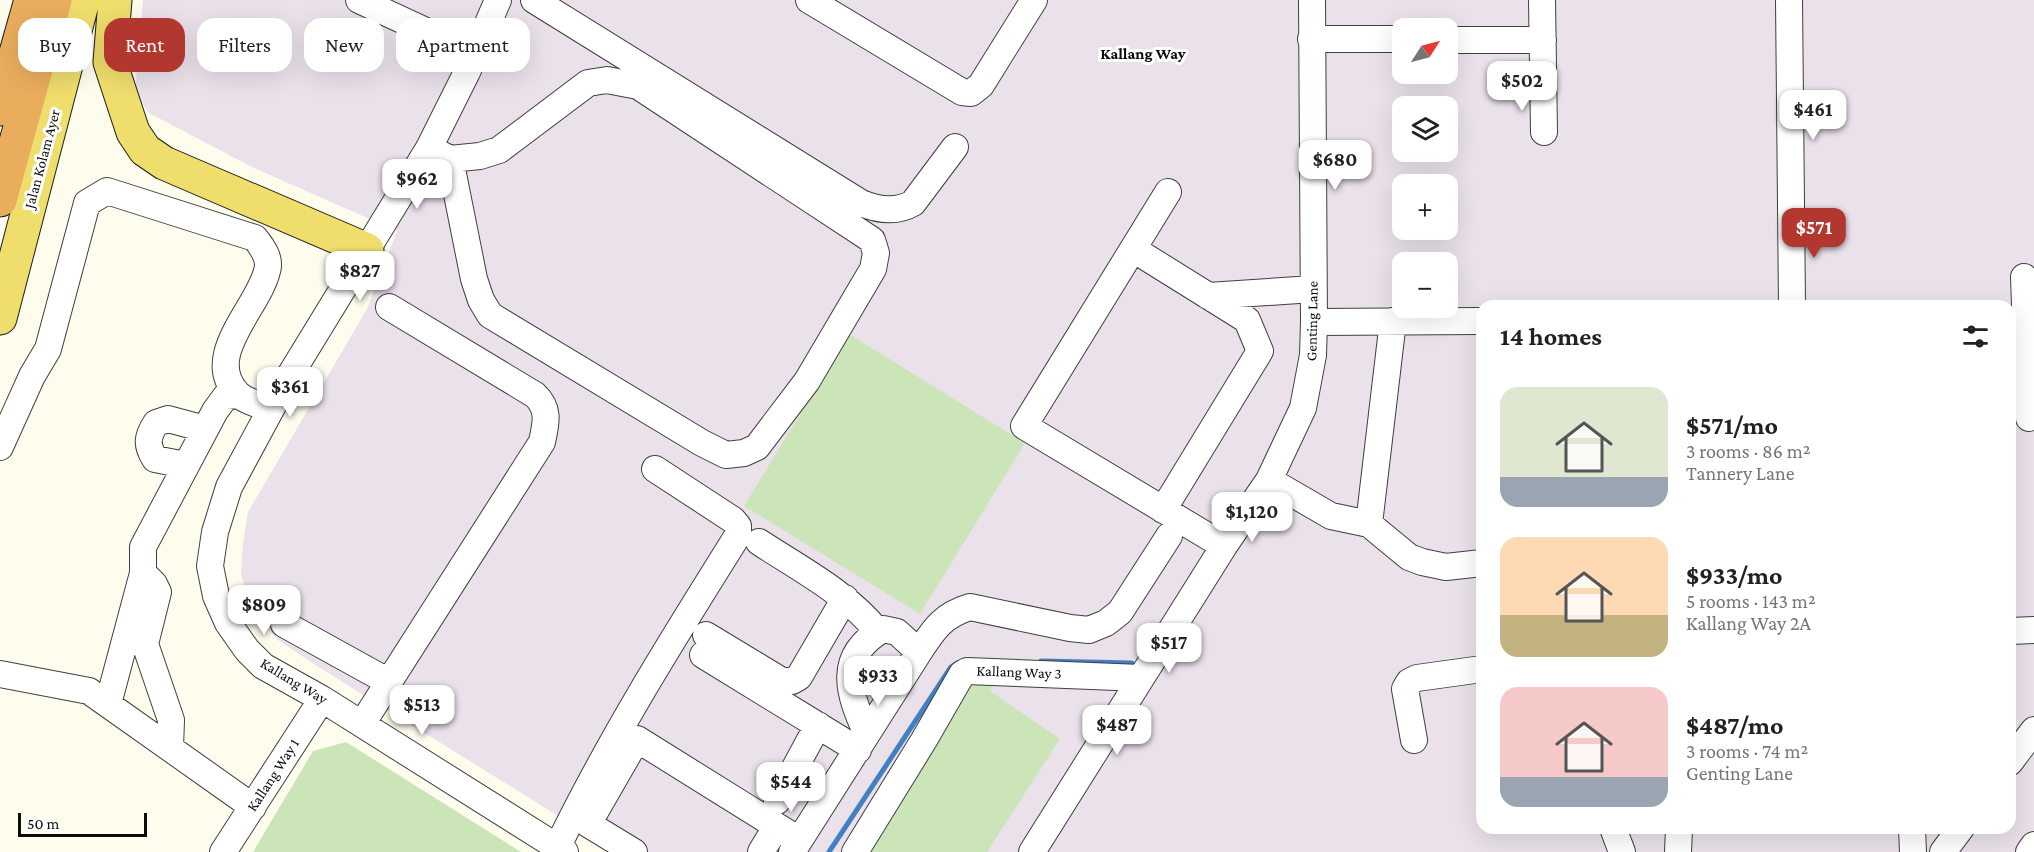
<!DOCTYPE html>
<meta charset="utf-8">
<style>
body{margin:0;font-family:"Crimson Pro",serif;background:#f2f2f2;color:#202124;height:100vh;display:flex;flex-direction:column;font-size:22px;white-space:nowrap}
*{box-sizing:border-box;margin:0}
p{font-size:20px;color:#757577}
.icon{flex:none;width:33px;height:33px;fill:none;stroke:currentColor;stroke-width:2;stroke-linecap:round;stroke-linejoin:round}
.map{position:relative;flex:1;overflow:hidden}
.drawer{position:absolute;left:1476px;top:300px;width:540px;height:534px;display:flex;flex-direction:column;background:#fff;border-radius:18px;box-shadow:0 6px 24px #0002}
.drawer>*{flex:none}
.banner{position:absolute;left:18px;top:18px;width:570px;height:54px;display:flex;gap:12px}
.needle{width:39px;rotate:54deg}
.fabs{position:absolute;left:1392px;top:18px;display:grid;gap:12px}
.fabs a{display:grid;place-items:center;width:66px;height:66px;border-radius:12px;background:#fff;box-shadow:0 6px 24px #0002;font-size:30px}
.scale{position:absolute;left:18px;bottom:15px;width:129px;box-sizing:border-box;padding-left:6px;border:3px solid #0c0c0c;border-top:0;font-size:16px;line-height:21px;white-space:nowrap;color:#0c0c0c;-webkit-text-stroke:4px #fff;paint-order:stroke}
.price{position:absolute;translate:-50% -51px;padding:0 14px;border-radius:12px;background:#fff;color:#222;font-size:20px;line-height:39px;filter:drop-shadow(0 2px 3px #0008)}
.price::after{content:'';position:absolute;left:50%;top:36px;width:18px;height:14px;margin-left:-9px;background:inherit;clip-path:polygon(0 0,100% 0,50% 100%)}
.price.current{background:#b2372e;color:#fff}
ul{padding:0;list-style:none}
li{display:flex;align-items:center;gap:18px;height:150px;padding:0 24px}
li span{display:grid;place-items:center;flex:none;width:168px;height:120px;border-radius:18px;color:#555}
li>.icon{margin-inline-start:auto}
span .icon{width:72px;height:72px;fill:#fffc;stroke-width:1}
li b{font-size:26px}
h2{display:flex;justify-content:space-between;align-items:center;height:72px;padding:0 24px;font-size:26px}
.pill{padding:0 21px;border-radius:18px;background:#fff;box-shadow:0 6px 24px #0002;font-size:21px;line-height:54px}
.pill.current{background:#b2372e;color:#fff}
.map>svg:first-child{display:block}
.industrial{fill:#eae1ea;fill-rule:evenodd}
.green{fill:#cbe5b9}
.lines{fill:none;stroke-linecap:round;stroke-linejoin:round}
.stream{stroke:#4181c3;stroke-width:5}
.minor-casing{stroke:#3f3f3f;stroke-width:28}
.major-casing{stroke:#1d1d1d;stroke-width:35}
.highway-casing{stroke:#1d1d1d;stroke-width:35}
.minor{stroke:#fff;stroke-width:26}
.major{stroke:#efdd6c;stroke-width:33}
.highway{stroke:#eaad5e;stroke-width:33}
.labels{text-anchor:middle;dominant-baseline:central;stroke-width:6;stroke-linejoin:round;paint-order:stroke}
.street-label{font-size:15px;fill:#0c0c0c;stroke:#fff}
.neighbourhood-label{font-size:16px;font-weight:bold;fill:#0c0c0c;stroke:#fff}
</style>
<div class="map">
<svg width="2034" height="852" viewBox="0 0 2034 852">
<rect width="100%" height="100%" fill="#fefced"/>
<path class="industrial" d="M143,0H2034V852H616L317,666L278,640L262,622L248,600L241,574L243,543L248,512L367,309L397,231L252,167L149,113L135,93ZM1402,28H1448V74H1402ZM1402,106H1448V152H1402ZM1402,184H1448V230H1402ZM1402,262H1448V308H1402ZM1482,306H2010V828H1482Z"/>
<path class="green" d="M849,334L1025,443L920,614L744,506Z
M996,680L990,691L1060,739L987,852H863L965,685Z
M346,742L521,852H253L313,751Z"/>
<g class="lines">
<path class="stream" d="M1041,661L1132,663
M829,852L951,667L957,663"/>
<defs>
<path id="minor" d="M359,0L475,54
M498,0L467,72L429,148L284,385L229,487L215,532L210,566L216,596L228,623L247,650L263,666L322,699L565,852
M534,0L861,203C878,210 896,213 913,203L955,147
M809,0L962,92L971,93L981,85L1034,0
M1542,0L1544,132
M1789,0L1792,306
M1311,39H1402
M1448,40H1543
M429,148L450,159L480,156L499,150L588,83L607,80L638,86L872,240L876,253L873,269L807,381L757,447L744,453L726,455L702,443L490,315L481,300L474,279L450,159
M1168,192L1024,426L1224,546
M1133,249L1247,320L1260,351L1163,510
M2024,277L2029,418
M1208,296L1313,289
M1314,322L1482,321
M0,447L32,376L48,349L87,203L107,191L255,238C263,248 271,259 267,271C258,308 202,356 237,393C244,401 261,405 270,409
M185,465L155,459C146,445 147,437 156,423L168,419L205,429
M1269,480L1331,516L1369,524L1409,557L1422,562L1446,567L1482,563
M1369,524L1393,321
M759,542C800,569 847,593 878,632
M143,573V547L215,411L226,396L238,395
M284,624L389,682
M2010,631L2034,630
M706,635L782,681H792L799,677L845,598
M703,655L858,750
M0,674L89,691L253,807
M108,704L143,573L154,584L158,592L145,644L171,720L170,748
M362,724L542,442C546,423 550,409 535,395L389,307
M867,734C848,693 836,656 883,629L897,632L919,652
M1414,740L1405,689L1409,682L1417,678L1482,669
M2010,762L2034,730
M777,801L818,725
M1613,828L1622,852
M1912,828L1913,852
M557,848C610,739 674,637 738,535V526L733,520L655,469
M223,852L322,699
M634,852L588,824L637,739L799,840
M761,852L776,827
M792,852L919,652C934,629 943,615 970,607L1070,628L1089,630L1106,623L1120,612L1169,536
M855,852L924,740L962,674L967,671L1141,678
M1032,852L1224,546L1269,480L1303,408L1313,355L1314,322L1312,0
M1678,852L1679,828
M1943,852L1961,828
M2029,852L2034,845"/>
<path id="major" d="M115,0L110,62L133,132L145,150L164,163L367,250
M0,318L83,0"/>
<path id="highway" d="M0,109L31,0
M0,200L55,0"/>
</defs>
<use href="#minor" class="minor-casing"/>
<use href="#major" class="major-casing"/>
<use href="#highway" class="highway-casing"/>
<use href="#minor" class="minor"/>
<use href="#major" class="major"/>
<use href="#highway" class="highway"/>
</g>
<g class="labels">
<g class="street-label">
<text transform="translate(42 159) rotate(-75)">Jalan Kolam Ayer</text>
<text transform="translate(1312 321) rotate(-89)">Genting Lane</text>
<text transform="translate(1019 672) rotate(2)">Kallang Way 3</text>
<text transform="translate(294 681) rotate(31)">Kallang Way</text>
<text transform="translate(273 775) rotate(-57)">Kallang Way 1</text>
</g>
<g class="neighbourhood-label">
<text x="1143" y="53">Kallang Way</text>
</g>
</g>
</svg>
<div class="fabs">
<a><svg class="needle" viewBox="-14 -14 28 28"><path d="M0-13l5 13h-10z" fill="#e53935"/><path d="M0 13l5-13h-10z" fill="#757577"/></svg></a>
<a><svg class="icon" aria-label="layers" viewBox="0 0 24 24"><path d="M12 4l9 5-9 5-9-5zM3 14l9 5 9-5"/></svg></a>
<a>+</a>
<a>−</a>
</div>
<div class="scale">50 m</div>
<b class="price" style="left:1522px;top:112px">$502</b>
<b class="price" style="left:1813px;top:141px">$461</b>
<b class="price" style="left:1335px;top:191px">$680</b>
<b class="price" style="left:417px;top:210px">$962</b>
<b class="price current" style="left:1814px;top:259px">$571</b>
<b class="price" style="left:360px;top:302px">$827</b>
<b class="price" style="left:290px;top:418px">$361</b>
<b class="price" style="left:1252px;top:543px">$1,120</b>
<b class="price" style="left:264px;top:636px">$809</b>
<b class="price" style="left:1169px;top:674px">$517</b>
<b class="price" style="left:878px;top:707px">$933</b>
<b class="price" style="left:422px;top:736px">$513</b>
<b class="price" style="left:1117px;top:756px">$487</b>
<b class="price" style="left:791px;top:813px">$544</b>
<div class="banner">
<a class="pill">Buy</a>
<a class="pill current">Rent</a>
<a class="pill">Filters</a>
<a class="pill">New</a>
<a class="pill">Apartment</a>
</div>
<section class="drawer">
<h2>14 homes<svg class="icon" aria-label="filters" viewBox="0 0 24 24"><path d="M4 7h16M4 17h16"/><circle cx="9" cy="7" r="2"/><circle cx="15" cy="17" r="2"/></svg></h2>
<ul>
<li><span style="background:linear-gradient(#dfe7d0 75%,#9aa5b1 0)"><svg class="icon" aria-label="home" viewBox="0 0 24 24"><path d="M3 11l9-7 9 7M6 9v11h12V9"/></svg></span><div><b>$571/mo</b><p>3 rooms · 86 m²</p><p>Tannery Lane</p></div></li>
<li><span style="background:linear-gradient(#ffd9b3 65%,#c2b280 0)"><svg class="icon" aria-label="home" viewBox="0 0 24 24"><path d="M3 11l9-7 9 7M6 9v11h12V9"/></svg></span><div><b>$933/mo</b><p>5 rooms · 143 m²</p><p>Kallang Way 2A</p></div></li>
<li><span style="background:linear-gradient(#f6c9c9 75%,#9aa5b1 0)"><svg class="icon" aria-label="home" viewBox="0 0 24 24"><path d="M3 11l9-7 9 7M6 9v11h12V9"/></svg></span><div><b>$487/mo</b><p>3 rooms · 74 m²</p><p>Genting Lane</p></div></li>
</ul>
</section>
</div>
